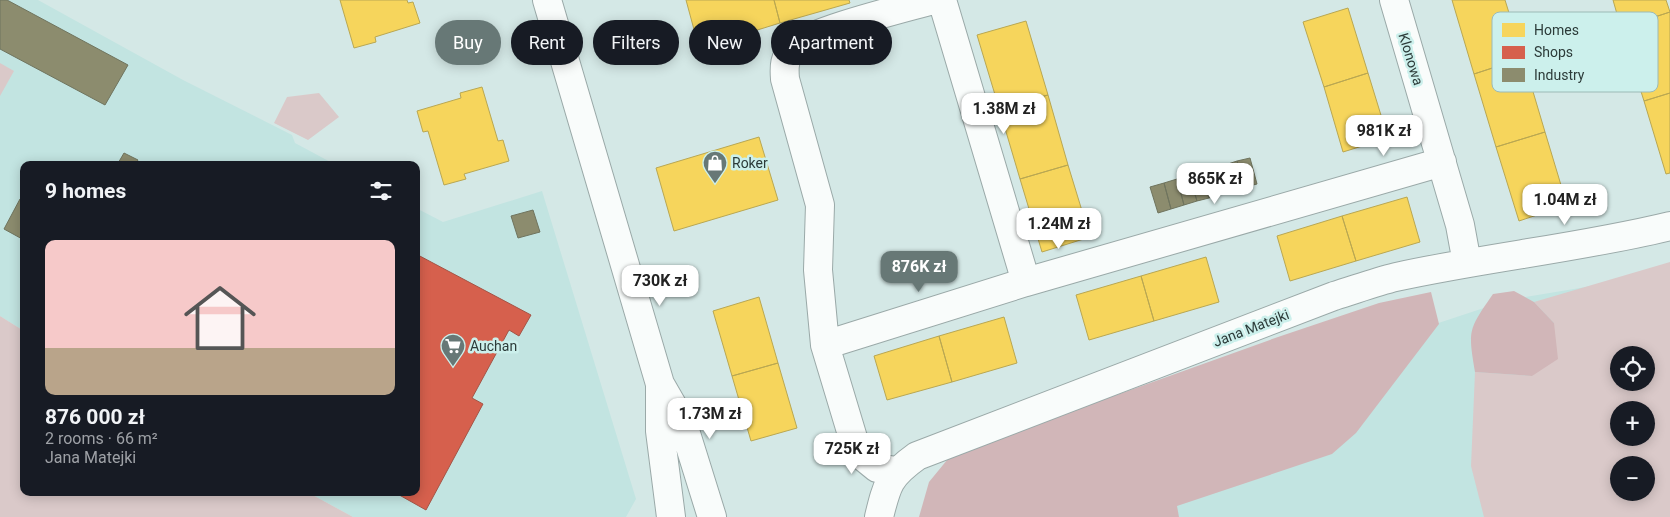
<!DOCTYPE html>
<meta charset="utf-8">
<style>
body{margin:0;font-family:Roboto,sans-serif;background:#20242c;color:#f1f3f6;height:100vh;display:flex;flex-direction:column;font-size:19px;white-space:nowrap}
*{box-sizing:border-box;margin:0}
p{font-size:16px;color:#9ea1a6}
.icon{flex:none;width:28px;height:28px;fill:none;stroke:currentColor;stroke-width:2;stroke-linecap:round;stroke-linejoin:round}
.map{position:relative;flex:1;overflow:hidden}
.panel{position:absolute;left:20px;top:161px;width:400px;height:335px;display:flex;flex-direction:column;background:#171b24;border-radius:10px;box-shadow:0 2px 12px #0003}
.panel>*{flex:none}
.banner{position:absolute;left:435px;top:20px;width:475px;height:45px;display:flex;gap:10px}
.controls{position:absolute;left:1610px;top:346px;display:grid;gap:10px}
.controls a{display:grid;place-items:center;width:45px;height:45px;border-radius:50%;background:#171b24;box-shadow:0 2px 12px #0003;font-size:25px}
.price{position:absolute;translate:-50% -42px;padding:0 11px;border-radius:10px;background:#fff;color:#222;font-size:16px;line-height:32px;filter:drop-shadow(0 1px 2px #0008)}
.price::after{content:'';position:absolute;left:50%;top:30px;width:15px;height:11px;margin-left:-8px;background:inherit;clip-path:polygon(0 0,100% 0,50% 100%)}
.price.on{background:#677876;color:#fff}
ul{padding:0;list-style:none}
li{display:grid;align-content:center;gap:10px;height:265px;padding:0 25px}
li span{display:grid;place-items:center;height:155px;border-radius:10px;color:#555}
li>.icon{margin-inline-start:auto}
span .icon{width:90px;height:90px;fill:#fffc;stroke-width:1}
li b{font-size:21px}
h2{display:flex;justify-content:space-between;align-items:center;height:60px;padding:0 25px;font-size:21px}
.chip{padding:0 18px;border-radius:22px;background:#171b24;box-shadow:0 2px 12px #0003;font-size:18px;line-height:45px}
.chip.on{background:#677876;color:#fff}
.map>svg:first-child{display:block}
.built{fill:#c2e4e1;fill-rule:evenodd}
.green{fill:#dac9c9;fill-rule:evenodd}
.forest{fill:#d1b6b8}
.homes{fill:#f6d55c;stroke:#b9a752}
.shops{fill:#d6604d;stroke:#a35547}
.industry{fill:#8c8c6e;stroke:#6f745e}
.lines{fill:none;stroke-linecap:round;stroke-linejoin:round}
.street-casing{stroke:#9aa9a8;stroke-width:30}
.secondary-casing{stroke:#9aa9a8;stroke-width:30}
.street{stroke:#f9fcfb;stroke-width:28}
.secondary{stroke:#f9fcfb;stroke-width:28}
.labels{text-anchor:middle;dominant-baseline:central;stroke-width:5;stroke-linejoin:round;paint-order:stroke}
.street-label{font-size:14px;fill:#2c3b39;stroke:#ccf0ec}
.poi-label{font-size:14px;fill:#2c3b39;stroke:#ccf0ec;text-anchor:start}
.key{fill:#ccf0ec;stroke:#9cbab6;stroke-width:1}
.key-label{font-size:14px;fill:#2c3b39}
</style>
<div class="map">
<svg width="1670" height="517" viewBox="0 0 1670 517">
<rect width="100%" height="100%" fill="#d4e8e6"/>
<path class="built" d="M0,0H38L183,80L292,135L295,143L336,165H24V331L0,316Z
M542,191L636,499L626,517H353L309,493L416,492V208L443,222Z
M1670,273V517H1060L1043,454L1508,300ZM1619,355H1646V382H1619ZM1619,410H1646V438H1619ZM1619,465H1646V492H1619Z"/>
<path class="green" d="M0,63L14,71L0,96Z
M319,93L339,117L308,140L274,123L287,97Z
M1670,262V517H1484L1471,466L1475,372L1532,376L1554,323L1534,302ZM1619,355H1646V382H1619ZM1619,410H1646V438H1619ZM1619,465H1646V492H1619Z
M0,316L24,331V492L309,493L353,517H0Z"/>
<path class="forest" d="M1514,291L1534,302L1554,323L1558,359L1532,376L1475,372C1468,330 1468,330 1493,294Z
M1431,292L1439,324L1356,433L1332,454L1177,506L1179,517H919L929,482L952,454L1278,337L1379,303Z"/>
<path class="homes" d="M340,0H407L408,3L413,2L420,23L375,37L376,42L354,48Z
M686,0H774L780,23L699,48Z
M774,0H849L850,3L780,23Z
M1452,0H1505L1523,58L1474,74Z
M1613,0H1666L1670,12L1621,28Z
M1348,8L1368,73L1324,87L1303,22Z
M1670,12V93L1644,101L1621,28Z
M1026,21L1048,95L999,108L977,35Z
M1523,58L1545,132L1496,147L1474,74Z
M1368,73L1388,138L1343,152L1324,87Z
M482,87L498,141L503,140L509,161L464,174L466,179L444,185L428,131L423,132L417,111L461,98L460,93Z
M1670,93V173L1666,174L1644,101Z
M1048,95L1068,165L1020,179L999,108Z
M1545,132L1567,205L1519,221L1496,147Z
M759,137L778,200L674,231L656,168Z
M1068,165L1090,237L1042,252L1020,179Z
M1407,197L1420,242L1356,261L1342,216Z
M1342,216L1356,261L1290,281L1277,236Z
M1206,257L1219,302L1154,321L1141,276Z
M1141,276L1154,321L1089,340L1076,295Z
M759,297L778,363L732,376L713,311Z
M1004,317L1017,363L952,382L939,336Z
M939,336L952,382L887,400L874,356Z
M778,363L797,428L751,441L732,376Z"/>
<path class="shops" d="M416,254L531,315L519,336L509,330L472,398L483,404L426,510L394,492H416Z"/>
<path class="industry" d="M0,0H7L128,65L105,105L0,49Z
M124,153L138,160L135,165H117Z
M1250,158L1257,184L1245,187L1237,161Z
M1237,161L1245,187L1233,191L1225,165Z
M1225,165L1233,191L1221,194L1213,168Z
M1213,168L1221,194L1209,198L1201,172Z
M1201,172L1209,198L1197,201L1189,175Z
M1189,175L1197,201L1184,205L1177,179Z
M1177,179L1184,205L1171,209L1164,183Z
M1164,183L1171,209L1158,213L1150,187Z
M20,199L24,201V240L4,229Z
M533,210L540,232L518,238L511,216Z"/>
<g class="lines">
<defs>
<path id="street" d="M942,0L1026,282
M1394,0L1460,225L1467,263
M825,345L1026,282L1442,162
M896,471L877,468L861,455L853,438L825,345L818,270L820,205L785,79C784,67 784,57 794,47C810,31 905,8 933,0
M879,517C887,484 889,476 917,456L1334,296C1354,290 1375,282 1396,277C1487,257 1580,248 1670,226"/>
<path id="secondary" d="M547,0L660,384L683,424L712,517
M660,386V431L671,517"/>
</defs>
<use href="#street" class="street-casing"/>
<use href="#secondary" class="secondary-casing"/>
<use href="#street" class="street"/>
<use href="#secondary" class="secondary"/>
</g>
<defs>
<symbol id="shop-pin" viewBox="-11 -11 22 30"><path d="M0 17L-7.5 6A9.5 9.5 0 1 1 7.5 6Z" fill="#677876" stroke="#ccf0ec"/><path d="M-5-2.5h2.3a2.7 3.5 0 0 1 5.4 0H5L5.5 6h-11ZM-1.5-2.5h3a1.5 2.3 0 0 0-3 0Z" fill="#fff"/></symbol>
<symbol id="supermarket-pin" viewBox="-11 -11 22 30"><path d="M0 17L-7.5 6A9.5 9.5 0 1 1 7.5 6Z" fill="#677876" stroke="#ccf0ec"/><path d="M-6-5.5h2.5l.6 2H6L4.5 2H-2.5L-4.4-4H-6ZM-1.5 3.2a1.3 1.3 0 1 0 .1 0ZM3 3.2a1.3 1.3 0 1 0 .1 0Z" fill="#fff"/></symbol>
</defs>
<g fill-rule="evenodd">
<use href="#shop-pin" x="701" y="149" width="28" height="38"/>
<use href="#supermarket-pin" x="439" y="332" width="28" height="38"/>
</g>
<g class="labels">
<g class="street-label">
<text transform="translate(1411 59) rotate(73)">Klonowa</text>
<text transform="translate(1251 328) rotate(-21)">Jana Matejki</text>
</g>
<g class="poi-label">
<text x="732" y="163">Roker</text>
<text x="470" y="346">Auchan</text>
</g>
</g>
<rect x="1492" y="12" width="166" height="80" rx="8" class="key"/>
<rect x="1502" y="23" width="23" height="14" fill="#f6d55c"/>
<rect x="1502" y="46" width="23" height="13" fill="#d6604d"/>
<rect x="1502" y="68" width="23" height="14" fill="#8c8c6e"/>
<g class="key-label">
<text x="1534" y="35">Homes</text>
<text x="1534" y="57">Shops</text>
<text x="1534" y="80">Industry</text>
</g>
</svg>
<div class="controls">
<a><svg class="icon" aria-label="locate" viewBox="0 0 24 24"><circle cx="12" cy="12" r="6"/><path d="M12 2v4M12 18v4M2 12h4M18 12h4"/></svg></a>
<a>+</a>
<a>−</a>
</div>
<b class="price" style="left:1004px;top:135px">1.38M zł</b>
<b class="price" style="left:1384px;top:157px">981K zł</b>
<b class="price" style="left:1215px;top:205px">865K zł</b>
<b class="price" style="left:1565px;top:226px">1.04M zł</b>
<b class="price" style="left:1059px;top:250px">1.24M zł</b>
<b class="price on" style="left:919px;top:293px">876K zł</b>
<b class="price" style="left:660px;top:307px">730K zł</b>
<b class="price" style="left:710px;top:440px">1.73M zł</b>
<b class="price" style="left:852px;top:475px">725K zł</b>
<div class="banner">
<a class="chip on">Buy</a>
<a class="chip">Rent</a>
<a class="chip">Filters</a>
<a class="chip">New</a>
<a class="chip">Apartment</a>
</div>
<section class="panel">
<h2>9 homes<svg class="icon" aria-label="filters" viewBox="0 0 24 24"><path d="M4 7h16M4 17h16"/><circle cx="9" cy="7" r="2"/><circle cx="15" cy="17" r="2"/></svg></h2>
<ul>
<li><span style="background:linear-gradient(#f6c9c9 70%,#b9a48a 0)"><svg class="icon" aria-label="home" viewBox="0 0 24 24"><path d="M3 11l9-7 9 7M6 9v11h12V9"/></svg></span><div><b>876 000 zł</b><p>2 rooms · 66 m²</p><p>Jana Matejki</p></div></li>
</ul>
</section>
</div>
